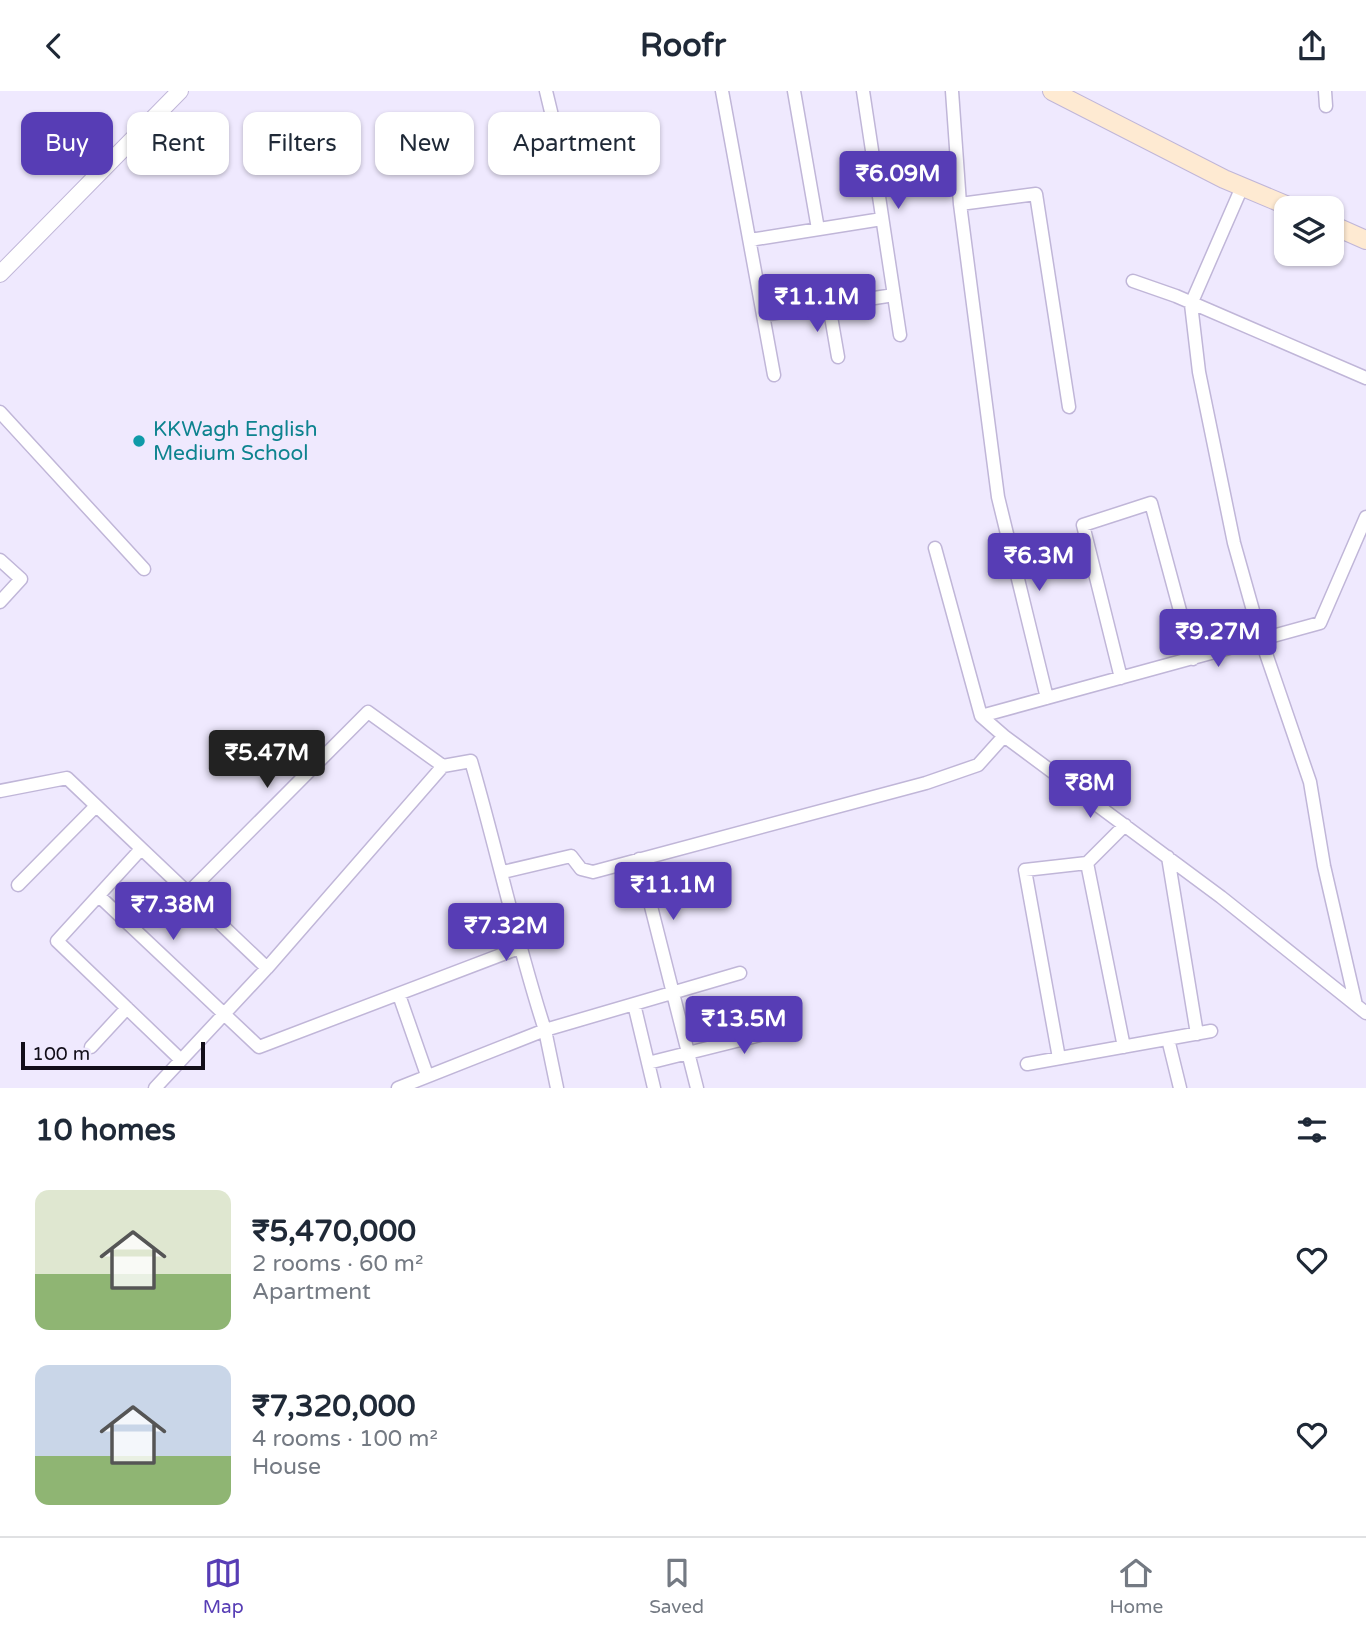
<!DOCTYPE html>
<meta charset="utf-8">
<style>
body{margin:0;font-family:"Varela Round",sans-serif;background:#f6f6f7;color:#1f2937;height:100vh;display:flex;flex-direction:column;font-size:26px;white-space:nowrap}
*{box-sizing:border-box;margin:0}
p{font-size:23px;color:#747a83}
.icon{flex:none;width:38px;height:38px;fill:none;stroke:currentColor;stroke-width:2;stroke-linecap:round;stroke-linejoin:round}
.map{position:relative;height:997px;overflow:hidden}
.side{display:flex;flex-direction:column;background:#fff;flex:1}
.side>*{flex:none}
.hud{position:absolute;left:21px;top:21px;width:700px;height:63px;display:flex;gap:14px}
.tools{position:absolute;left:1274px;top:105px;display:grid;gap:14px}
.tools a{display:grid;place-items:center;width:70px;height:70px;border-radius:14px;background:#fff;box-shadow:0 2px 5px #0004;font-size:35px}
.scale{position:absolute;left:21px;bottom:18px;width:184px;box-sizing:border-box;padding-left:7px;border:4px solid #120e19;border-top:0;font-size:19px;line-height:24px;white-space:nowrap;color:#120e19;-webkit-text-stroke:5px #efe9fe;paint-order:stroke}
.price{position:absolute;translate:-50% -60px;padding:0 16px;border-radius:7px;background:#573db5;color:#fff;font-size:23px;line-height:46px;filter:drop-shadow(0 2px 4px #0008)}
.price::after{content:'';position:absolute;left:50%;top:42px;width:21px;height:16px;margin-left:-10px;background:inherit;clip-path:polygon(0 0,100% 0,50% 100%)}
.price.current{background:#222;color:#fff}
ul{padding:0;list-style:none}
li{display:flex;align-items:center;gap:21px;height:175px;padding:0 35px}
li span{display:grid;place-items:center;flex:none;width:196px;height:140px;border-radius:14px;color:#555}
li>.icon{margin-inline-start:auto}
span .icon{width:84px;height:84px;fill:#fffc;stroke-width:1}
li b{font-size:30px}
h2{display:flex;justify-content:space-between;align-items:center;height:84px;padding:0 35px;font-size:30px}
.tag{padding:0 24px;border-radius:14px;background:#fff;box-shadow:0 2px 5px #0004;font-size:24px;line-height:63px}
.tag.current{background:#573db5;color:#fff}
header{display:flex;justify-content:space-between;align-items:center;height:91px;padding:0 35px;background:#fff;font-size:32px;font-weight:800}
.tabs{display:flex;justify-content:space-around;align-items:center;height:98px;border-top:2px solid #e0e1e3;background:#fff;font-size:19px;color:#747a83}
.tabs a{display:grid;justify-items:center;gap:4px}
.tabs .current{color:#573db5}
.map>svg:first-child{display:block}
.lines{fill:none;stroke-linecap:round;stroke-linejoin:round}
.minor-casing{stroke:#c0b6d8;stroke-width:15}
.tertiary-casing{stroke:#c0b6d8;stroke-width:18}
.secondary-casing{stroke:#c0b6d8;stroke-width:20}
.minor{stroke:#fff;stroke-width:12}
.tertiary{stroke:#fff;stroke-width:16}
.secondary{stroke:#feead2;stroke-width:18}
.culture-dot{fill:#0f9aa8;stroke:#efe9fe;stroke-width:2.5}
.labels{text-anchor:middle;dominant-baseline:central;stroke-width:5;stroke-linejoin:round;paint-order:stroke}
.culture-label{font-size:21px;fill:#0d838f;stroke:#efe9fe;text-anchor:start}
</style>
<header><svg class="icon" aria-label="back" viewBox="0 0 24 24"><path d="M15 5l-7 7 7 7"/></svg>Roofr<svg class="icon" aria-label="share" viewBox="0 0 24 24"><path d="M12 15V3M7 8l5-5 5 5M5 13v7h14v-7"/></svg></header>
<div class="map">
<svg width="1366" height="997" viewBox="0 0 1366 997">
<rect width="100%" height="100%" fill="#efe9fe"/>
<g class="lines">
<defs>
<path id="minor" d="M546,0L553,29
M722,0L774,284
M794,0L818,138
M863,0L900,244
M952,0L960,113L998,406L1047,607
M1325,0L1326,15
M1242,96L1191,213L1199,281L1234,452L1261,548L1310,691L1324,775L1356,914
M960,113L1036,103L1069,316
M750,149L882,128
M1133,190L1176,205L1366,287
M829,214L838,266
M763,224L894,204
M0,321L144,478
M935,457L981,625L1004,645L1221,806L1366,922
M0,469L21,488L0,511
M1121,587L1083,434L1151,412L1193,568
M981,625L1320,532L1366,426
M0,700L67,687L267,877
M141,758L57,850L181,969
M1168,766L1197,943
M639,768L697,997
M1087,772L1124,956
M503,781L571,765L581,778L593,781L926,692L978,674L1004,645
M18,794L96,715
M189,801L368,621L443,675
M99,805L259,956L519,857
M399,904L427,984
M634,913L654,997
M1168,948L1180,997
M91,956L127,917
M1059,967L1025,779L1087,772L1125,734
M648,972L792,936
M1027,973L1211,940
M155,997L267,877L443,675L471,670C497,759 516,850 545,939L398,997
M557,997L545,939L740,882"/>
<path id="tertiary" d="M0,183L180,0"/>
<path id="secondary" d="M1052,0L1224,88L1293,117
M1332,134L1366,149"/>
</defs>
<use href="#minor" class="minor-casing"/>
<use href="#tertiary" class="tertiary-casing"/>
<use href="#secondary" class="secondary-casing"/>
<use href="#minor" class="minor"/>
<use href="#tertiary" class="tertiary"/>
<use href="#secondary" class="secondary"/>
</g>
<circle class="culture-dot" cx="139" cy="350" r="7"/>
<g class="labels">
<g class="culture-label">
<text x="153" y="338">KKWagh English<tspan x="153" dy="24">Medium School</tspan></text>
</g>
</g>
</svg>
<div class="tools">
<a><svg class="icon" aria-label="layers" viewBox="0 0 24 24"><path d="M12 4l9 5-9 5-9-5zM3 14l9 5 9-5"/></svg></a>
</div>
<div class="scale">100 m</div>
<b class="price" style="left:898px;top:120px">₹6.09M</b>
<b class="price" style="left:817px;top:243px">₹11.1M</b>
<b class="price" style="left:1039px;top:502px">₹6.3M</b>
<b class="price" style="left:1218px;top:578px">₹9.27M</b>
<b class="price current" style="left:267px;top:699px">₹5.47M</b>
<b class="price" style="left:1090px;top:729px">₹8M</b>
<b class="price" style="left:673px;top:831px">₹11.1M</b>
<b class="price" style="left:173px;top:851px">₹7.38M</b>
<b class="price" style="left:506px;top:872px">₹7.32M</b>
<b class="price" style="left:744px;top:965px">₹13.5M</b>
<div class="hud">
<a class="tag current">Buy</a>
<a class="tag">Rent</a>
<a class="tag">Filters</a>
<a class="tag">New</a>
<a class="tag">Apartment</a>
</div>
</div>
<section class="side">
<h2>10 homes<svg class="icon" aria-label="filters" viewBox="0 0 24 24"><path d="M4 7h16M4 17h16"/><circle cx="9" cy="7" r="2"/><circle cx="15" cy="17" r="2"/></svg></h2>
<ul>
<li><span style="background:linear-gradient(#dfe7d0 60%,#8fb573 0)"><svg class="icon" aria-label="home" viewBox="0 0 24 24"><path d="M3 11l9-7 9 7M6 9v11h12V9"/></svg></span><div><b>₹5,470,000</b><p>2 rooms · 60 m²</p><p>Apartment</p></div><svg class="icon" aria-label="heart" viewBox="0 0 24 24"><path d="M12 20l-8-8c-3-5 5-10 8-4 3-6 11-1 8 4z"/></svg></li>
<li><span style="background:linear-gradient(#c9d6e8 65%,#8fb573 0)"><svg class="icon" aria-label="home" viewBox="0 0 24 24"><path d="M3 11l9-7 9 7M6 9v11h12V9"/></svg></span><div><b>₹7,320,000</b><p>4 rooms · 100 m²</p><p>House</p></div><svg class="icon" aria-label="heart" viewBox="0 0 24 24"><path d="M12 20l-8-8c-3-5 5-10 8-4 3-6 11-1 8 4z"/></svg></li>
</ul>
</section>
<nav class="tabs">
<a class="current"><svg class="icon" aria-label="map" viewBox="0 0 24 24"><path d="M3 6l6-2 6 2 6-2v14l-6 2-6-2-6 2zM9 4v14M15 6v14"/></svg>Map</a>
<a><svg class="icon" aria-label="saved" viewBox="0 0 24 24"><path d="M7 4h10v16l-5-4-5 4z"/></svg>Saved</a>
<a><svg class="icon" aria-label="home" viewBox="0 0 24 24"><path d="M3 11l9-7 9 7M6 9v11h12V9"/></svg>Home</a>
</nav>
